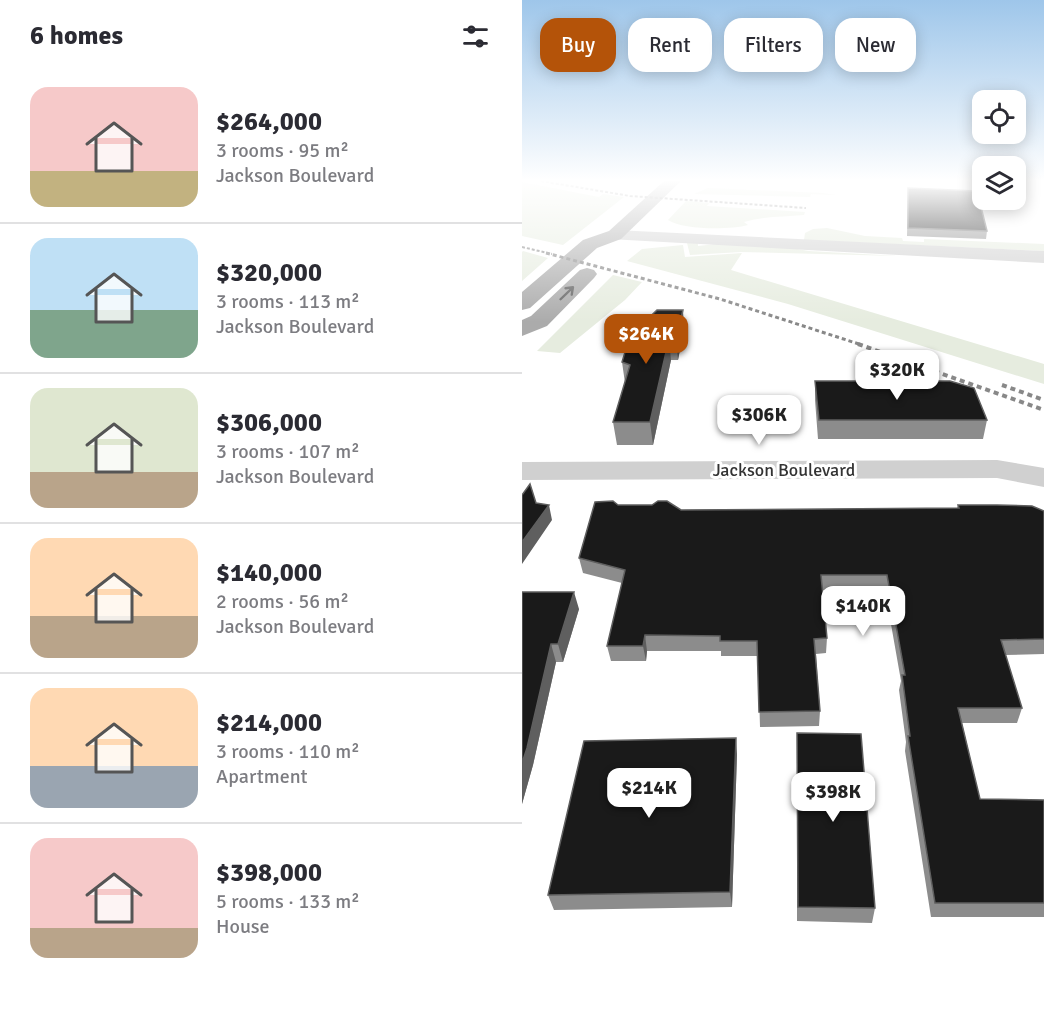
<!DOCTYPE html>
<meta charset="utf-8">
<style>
body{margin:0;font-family:Signika,sans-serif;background:#f7f7f7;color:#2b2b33;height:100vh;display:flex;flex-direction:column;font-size:22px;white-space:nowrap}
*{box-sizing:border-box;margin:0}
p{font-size:20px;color:#7c7c81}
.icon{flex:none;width:33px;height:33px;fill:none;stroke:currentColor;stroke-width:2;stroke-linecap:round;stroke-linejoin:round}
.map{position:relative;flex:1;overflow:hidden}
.details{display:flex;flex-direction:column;background:#fff;width:522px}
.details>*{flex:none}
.guide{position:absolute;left:18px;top:18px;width:414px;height:54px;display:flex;gap:12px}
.fabs{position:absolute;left:450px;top:90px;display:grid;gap:12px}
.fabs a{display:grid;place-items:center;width:54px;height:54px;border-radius:12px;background:#fff;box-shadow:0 3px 15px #0003;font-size:30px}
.price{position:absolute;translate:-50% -51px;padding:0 14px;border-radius:12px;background:#fff;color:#222;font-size:20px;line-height:39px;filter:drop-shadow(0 2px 3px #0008)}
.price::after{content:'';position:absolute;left:50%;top:36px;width:18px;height:14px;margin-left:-9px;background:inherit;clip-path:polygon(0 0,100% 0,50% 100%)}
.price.on{background:#b45309;color:#fff}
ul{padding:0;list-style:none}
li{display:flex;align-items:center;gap:18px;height:150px;padding:0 30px}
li+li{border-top:2px solid #e1e1e2}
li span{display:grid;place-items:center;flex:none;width:168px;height:120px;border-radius:18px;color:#555}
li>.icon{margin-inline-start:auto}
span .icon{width:72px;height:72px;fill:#fffc;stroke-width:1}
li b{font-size:26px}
h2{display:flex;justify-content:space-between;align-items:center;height:72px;padding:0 30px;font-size:26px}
.pill{padding:0 21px;border-radius:18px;background:#fff;box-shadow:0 3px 15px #0003;font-size:21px;line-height:54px}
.pill.on{background:#b45309;color:#fff}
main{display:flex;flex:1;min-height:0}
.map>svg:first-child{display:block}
.green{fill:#e6ecdf}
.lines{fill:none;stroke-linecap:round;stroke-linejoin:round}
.minor{fill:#d0d0d0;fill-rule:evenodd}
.major{fill:#ababab;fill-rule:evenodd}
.rail-far2{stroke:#888;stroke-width:2;stroke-dasharray:3 2;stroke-linecap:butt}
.rail-far1{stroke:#888;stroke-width:3;stroke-dasharray:4 3;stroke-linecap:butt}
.rail{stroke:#888;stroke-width:4;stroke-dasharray:5 4;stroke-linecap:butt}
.wall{fill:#8c8c8c}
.shaded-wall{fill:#5f5f5f}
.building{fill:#1a1a1a;stroke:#5f5f5f;stroke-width:1.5}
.oneway{stroke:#636363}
.labels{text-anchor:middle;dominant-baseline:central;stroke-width:6;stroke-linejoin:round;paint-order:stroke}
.street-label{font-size:18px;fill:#333;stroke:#fff}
</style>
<main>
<section class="details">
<h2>6 homes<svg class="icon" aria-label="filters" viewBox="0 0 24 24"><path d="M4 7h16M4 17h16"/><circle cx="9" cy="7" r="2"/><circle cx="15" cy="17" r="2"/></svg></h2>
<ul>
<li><span style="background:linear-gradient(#f6c9c9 70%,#c2b280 0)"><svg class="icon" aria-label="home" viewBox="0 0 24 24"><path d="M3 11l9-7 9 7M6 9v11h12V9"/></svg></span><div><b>$264,000</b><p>3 rooms · 95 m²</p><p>Jackson Boulevard</p></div></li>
<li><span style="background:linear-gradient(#bfe0f5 60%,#7fa58c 0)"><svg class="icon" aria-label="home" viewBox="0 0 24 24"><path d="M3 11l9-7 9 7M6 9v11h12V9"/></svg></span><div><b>$320,000</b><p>3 rooms · 113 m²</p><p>Jackson Boulevard</p></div></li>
<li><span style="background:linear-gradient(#dfe7d0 70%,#b9a48a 0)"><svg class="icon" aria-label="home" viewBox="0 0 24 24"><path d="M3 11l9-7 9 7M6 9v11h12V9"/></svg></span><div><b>$306,000</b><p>3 rooms · 107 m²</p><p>Jackson Boulevard</p></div></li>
<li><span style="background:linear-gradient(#ffd9b3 65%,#b9a48a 0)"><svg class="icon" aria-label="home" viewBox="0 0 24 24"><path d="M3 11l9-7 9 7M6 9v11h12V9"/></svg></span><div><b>$140,000</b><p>2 rooms · 56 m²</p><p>Jackson Boulevard</p></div></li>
<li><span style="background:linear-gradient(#ffd9b3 65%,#9aa5b1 0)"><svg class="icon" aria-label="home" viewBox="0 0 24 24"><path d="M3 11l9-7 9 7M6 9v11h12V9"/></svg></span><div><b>$214,000</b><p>3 rooms · 110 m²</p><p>Apartment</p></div></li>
<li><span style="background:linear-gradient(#f6c9c9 75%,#b9a48a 0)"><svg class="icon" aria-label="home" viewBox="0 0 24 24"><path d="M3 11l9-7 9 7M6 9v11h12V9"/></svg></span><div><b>$398,000</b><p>5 rooms · 133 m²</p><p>House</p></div></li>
</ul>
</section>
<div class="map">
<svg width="522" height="1010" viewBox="0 0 522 1010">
<rect width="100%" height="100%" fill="#fff"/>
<path class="green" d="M0,182L77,197L81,194L102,197L41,245L0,236Z
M186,188L301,193L314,195L289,194L288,197L172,194Z
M164,201L187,203L185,206L283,212L282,215C261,217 242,216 222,222L226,225C207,230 161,230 146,220Z
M305,228L343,236L380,238L381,241L402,242V239L522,244V251L282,240L283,233L291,229Z
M165,243H176V246L194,244L257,246L287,251L376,256L219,252L168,255Z
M161,245L163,257L220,253L209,270L522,364V384L266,304L105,261L120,249Z
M1,251L26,258L0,281V252Z
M91,275L120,282L103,300L38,353L15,351Z"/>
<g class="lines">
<path class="minor" d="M93,230L522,251V263L87,239L84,235L87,231Z
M475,460L522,468V487L475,478L0,480V462Z"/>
<path class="major" d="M142,181H159L99,239L75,248L8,308L0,310V292L61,240L87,231Z
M65,268L72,270L75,274L72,278L25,326L0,336V320L9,316L58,270Z"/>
<path class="rail-far2" d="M19,181L108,196L284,208
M0,247L30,254"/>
<path class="rail-far1" d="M24,253L198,299L340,345"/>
<path class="rail" d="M336,344L522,410
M480,385L522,400"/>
</g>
<path class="wall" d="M386,188L465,231L464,239L385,236Z
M162,329L156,360H149L131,445H95L91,422L103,383L100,362Z
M293,381L465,420L461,439H296L293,400Z
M96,505L159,510L435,508L436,505L522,511V654L483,655L500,708L495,723H440L458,799L522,800V917H409L383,751L384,742L377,690L379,681L363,590H300L305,638L304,653L294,654L298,711L297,726L238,727L236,656H199V651H125L124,661H89L85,646L100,583L61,573L57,558Z
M0,592L57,609L41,662H34L11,765L0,804Z
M275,749L353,908L350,923L275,921Z
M215,754L210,907L32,910L26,895Z"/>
<path class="shaded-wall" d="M161,310L162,329L156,360L154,339Z
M147,339L149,360L131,445L128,422Z
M27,505L30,520L0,564V542Z
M52,592L57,609L41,662L36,644Z
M123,635L125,651L124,661L121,646Z
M29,644L34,662L11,765L0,804V763Z
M214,738L215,754L210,907L208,892Z"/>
<path class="building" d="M386,188L455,191L465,231L386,228Z
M135,310H161L154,339H147L128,422H91L108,365L100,362L108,336Z
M293,381H428L452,388L465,420H297Z
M8,484L14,503L27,505L0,542V495Z
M91,501L96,505H130L136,501H145L159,510L437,508L436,505H475L510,506L522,511V639L479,640L500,708H436L458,799L522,800V903H413L386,736H388L380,675H383L365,575H299L305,638L292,639L298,711L237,712L235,641H198V636L123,635L121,646H85L103,570L57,558L73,502Z
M0,592H52L36,644H29L5,748L0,763Z
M275,733L339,734L353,908L276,907Z
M214,738L208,892L26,895L62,741Z"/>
<defs><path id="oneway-shaft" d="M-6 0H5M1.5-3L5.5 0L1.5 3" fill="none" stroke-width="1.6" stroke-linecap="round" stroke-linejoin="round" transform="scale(1.5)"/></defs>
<use class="oneway" href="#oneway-shaft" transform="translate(45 293) rotate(-44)"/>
<linearGradient id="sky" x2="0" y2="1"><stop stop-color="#9ec6ea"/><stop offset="0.56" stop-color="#fff"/><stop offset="1" stop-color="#fff" stop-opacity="0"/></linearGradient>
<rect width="522" height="322" fill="url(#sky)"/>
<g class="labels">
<g class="street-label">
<text x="262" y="470">Jackson Boulevard</text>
</g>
</g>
</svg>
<div class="fabs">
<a><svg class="icon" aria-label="locate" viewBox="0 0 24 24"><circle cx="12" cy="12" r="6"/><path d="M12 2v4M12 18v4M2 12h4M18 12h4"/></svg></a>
<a><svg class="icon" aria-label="layers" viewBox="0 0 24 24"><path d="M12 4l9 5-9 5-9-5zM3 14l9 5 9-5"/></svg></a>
</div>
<b class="price on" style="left:124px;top:365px">$264K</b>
<b class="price" style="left:375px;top:401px">$320K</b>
<b class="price" style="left:237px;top:446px">$306K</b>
<b class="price" style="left:341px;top:637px">$140K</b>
<b class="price" style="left:127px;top:819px">$214K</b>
<b class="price" style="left:311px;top:823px">$398K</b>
<div class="guide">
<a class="pill on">Buy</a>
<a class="pill">Rent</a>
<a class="pill">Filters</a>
<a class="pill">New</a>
</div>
</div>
</main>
